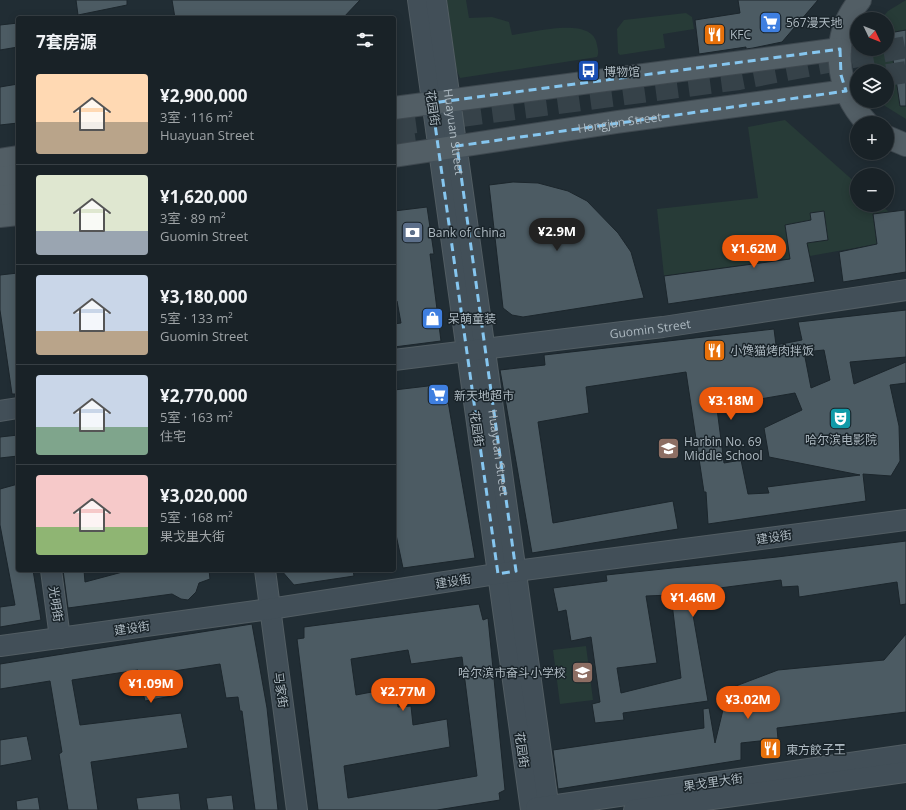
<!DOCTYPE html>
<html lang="zh">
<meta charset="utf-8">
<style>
body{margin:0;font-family:"Open Sans","Noto Sans SC",sans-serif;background:#262f33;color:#f1f3f6;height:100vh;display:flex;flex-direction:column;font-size:15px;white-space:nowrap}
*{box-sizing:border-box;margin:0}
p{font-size:13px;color:#9fa4a7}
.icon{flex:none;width:22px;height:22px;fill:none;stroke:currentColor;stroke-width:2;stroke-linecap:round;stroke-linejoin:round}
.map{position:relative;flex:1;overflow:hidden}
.sheet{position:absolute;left:16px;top:16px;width:380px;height:556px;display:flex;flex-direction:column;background:#192227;border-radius:4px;box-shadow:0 2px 10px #0003,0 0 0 1px #373f44}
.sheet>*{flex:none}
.needle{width:26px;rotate:133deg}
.buttons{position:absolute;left:850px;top:12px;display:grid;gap:8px}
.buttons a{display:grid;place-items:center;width:44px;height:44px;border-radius:50%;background:#192227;box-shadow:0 2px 10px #0003,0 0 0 1px #373f44;font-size:20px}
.price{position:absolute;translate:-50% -34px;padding:0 9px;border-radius:14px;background:#ea580c;color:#fff;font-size:13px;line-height:26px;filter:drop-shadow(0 1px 2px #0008)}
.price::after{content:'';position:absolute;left:50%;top:24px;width:12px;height:9px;margin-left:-6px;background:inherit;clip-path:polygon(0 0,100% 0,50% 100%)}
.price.current{background:#222;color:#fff}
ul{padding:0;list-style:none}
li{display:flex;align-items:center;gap:12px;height:100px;padding:0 20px}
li+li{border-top:1px solid #373f44}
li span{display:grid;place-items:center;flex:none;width:112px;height:80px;border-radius:4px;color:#555}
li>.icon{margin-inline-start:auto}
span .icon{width:48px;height:48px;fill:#fffc;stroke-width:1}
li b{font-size:17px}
h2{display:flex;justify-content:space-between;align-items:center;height:48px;padding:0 20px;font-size:17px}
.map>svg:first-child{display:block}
.green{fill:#273b37}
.building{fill:#4c5b63;stroke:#1c262c;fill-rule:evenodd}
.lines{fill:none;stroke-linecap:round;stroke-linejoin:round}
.primary-tunnel{stroke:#364249;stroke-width:22;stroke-dasharray:22 11;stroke-linecap:butt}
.secondary-casing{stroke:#525d63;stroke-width:22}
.primary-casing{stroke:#3e484f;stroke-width:24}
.secondary{stroke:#424f58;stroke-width:20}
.primary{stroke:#525e65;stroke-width:22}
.marked{fill:none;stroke:#86c6ef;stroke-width:3;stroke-dasharray:8 5;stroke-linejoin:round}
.labels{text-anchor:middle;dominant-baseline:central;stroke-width:3;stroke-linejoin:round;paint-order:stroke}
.poi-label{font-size:12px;fill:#aebac2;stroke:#1a242a;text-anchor:start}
.street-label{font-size:12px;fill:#aebac2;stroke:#1a242a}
</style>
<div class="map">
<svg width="906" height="810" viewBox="0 0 906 810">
<rect width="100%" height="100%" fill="#212d34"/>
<path class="green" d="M447,0H466L469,18L492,17L509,22L512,35C533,33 593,15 597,45C598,50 599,53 597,57L460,78L456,68Z
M906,0V119L885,106L881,101H887V71H867L866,69L867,49H887V19H881L888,11Z
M686,13L692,17L694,29L663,34L665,48L620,55L618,53L617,29L624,20Z
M785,120L857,184V205H881L889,212L873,214L877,244L810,256L664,276L657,209L758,198L748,127Z
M586,646L593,700L560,704L553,650Z"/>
<path class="building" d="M76,0H127V5L78,15Z
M172,0H360L343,18H175Z
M738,0H818L782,42L753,48L746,49V47L699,54L695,20L740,13Z
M18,23V47L0,50V25Z
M906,30V106H900L889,33Z
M18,84V123L0,125V87Z
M513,182L538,183L568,191L587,201L618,233L631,252L644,298L523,317L512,315L503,308L489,185Z
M427,207L434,254H430L441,341L394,347V324L401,323L397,301H394V211Z
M905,210L906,272L843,282L839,252L877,244L873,214Z
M824,211L828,240L807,243L815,282L668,304L664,276L790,259L785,225L811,220L810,213Z
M18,273V394H12L0,310V275Z
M906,310V357L850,362L854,384L906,362V383L890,385L899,426L900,461L891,476L863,474L866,501L708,524L706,492H704L686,372L586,387L589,413L538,422L553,523L673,501L678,529L532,553L500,370L545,365L544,355L774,329L776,345L802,340L798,322ZM824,350L830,380L811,388L804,352ZM795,393L802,410L764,428L769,457L860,475L767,487L769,493L748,494L741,460L724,463L716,401L736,396L737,403Z
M445,384L475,558L403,568L394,525V390Z
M18,435V456L0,458V437Z
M18,484V570H33L41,620L0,627V607L15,605L0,525V489Z
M906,541V604L900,605L897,582L799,597L798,586L782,587L781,580L689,592L708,701L623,713L624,720L595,723L592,704L600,702L591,637L571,641L566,610L558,612L553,588L607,581L606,575L777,557ZM671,595L681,678L621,693L617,668L657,663L646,596Z
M63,570H84L85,582L130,570H209L210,579L199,583L196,592L188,600L181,599L172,594L68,608Z
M281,570H353L354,576L294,585Z
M479,604L483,620L488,618L505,790L499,793L500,800L437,810H318L297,639L304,638V627ZM408,650L411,664L462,657L477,776L348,798L344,766L450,747L447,719L413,725L411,706L398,707L395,682H378L377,691L356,695L351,659Z
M252,624L267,708L278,810H255L242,711H240L238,697L226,698L220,664L167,672L172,696L145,701L138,670L72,680L80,725L181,713L188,748L91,762L98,810H68L59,754L62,752L50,681L0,689V664Z
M906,634V712L777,728L778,739L741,743V760L558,789L553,750L704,728L703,709L709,708L715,743L728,689L778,670L884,660Z
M27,736L32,760L0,766V740Z
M179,793L181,810H138L136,798Z
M232,795L234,810H208L206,798Z
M38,797L40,810H17L16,801Z"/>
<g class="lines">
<path class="primary-tunnel" d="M887,75L906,72
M394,125L739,79L906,47
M394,144L456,135"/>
<defs>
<g id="secondary">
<path d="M418,0L531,810"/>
<path id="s1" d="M436,0L549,810"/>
<path id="s2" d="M394,360L663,327L906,290"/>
<path d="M0,411L18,408"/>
<path d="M51,570L60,638"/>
<path d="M265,570L297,810"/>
<path d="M0,646L270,609L516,571L906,520"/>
<path d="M536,808L906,755"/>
<path d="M634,810L906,772"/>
</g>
<g id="primary">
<path d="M860,0C829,37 835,89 867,123"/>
<path d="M394,108L840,49"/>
<path d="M887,137L906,145"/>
<path id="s3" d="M394,156L617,122L846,91"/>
<path d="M0,160L18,157"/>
<path d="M0,178L18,176"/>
<path d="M0,197L18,195"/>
<path d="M0,216L18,214"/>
</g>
</defs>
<use href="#secondary" class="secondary-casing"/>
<use href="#primary" class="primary-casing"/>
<use href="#secondary" class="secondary"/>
<use href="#primary" class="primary"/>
</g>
<path class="marked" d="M840,49L841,75L846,91L457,146L516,571L498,574L432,103Z"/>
<defs>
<symbol id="supermarket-square" viewBox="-11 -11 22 22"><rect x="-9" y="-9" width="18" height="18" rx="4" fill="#3f7fe0" stroke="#1a242a"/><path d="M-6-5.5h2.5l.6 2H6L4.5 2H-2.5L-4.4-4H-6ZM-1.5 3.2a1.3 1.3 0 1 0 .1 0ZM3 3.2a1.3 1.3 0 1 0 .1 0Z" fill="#fff"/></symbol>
<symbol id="restaurant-square" viewBox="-11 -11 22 22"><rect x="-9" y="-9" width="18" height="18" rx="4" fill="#e8710a" stroke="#1a242a"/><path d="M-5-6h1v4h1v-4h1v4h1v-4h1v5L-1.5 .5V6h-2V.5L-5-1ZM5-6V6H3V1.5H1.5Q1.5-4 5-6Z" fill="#fff"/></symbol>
<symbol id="bus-square" viewBox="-11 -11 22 22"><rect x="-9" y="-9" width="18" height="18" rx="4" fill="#1a4fb4" stroke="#1a242a"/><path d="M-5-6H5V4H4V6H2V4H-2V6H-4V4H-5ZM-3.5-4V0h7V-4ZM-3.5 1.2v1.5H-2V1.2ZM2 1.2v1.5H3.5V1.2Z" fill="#fff"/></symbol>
<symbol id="bank-square" viewBox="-11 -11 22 22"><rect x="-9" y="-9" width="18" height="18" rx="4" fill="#5c6f8a" stroke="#1a242a"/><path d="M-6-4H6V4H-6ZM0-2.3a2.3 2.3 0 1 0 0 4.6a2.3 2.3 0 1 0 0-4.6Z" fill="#fff"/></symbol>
<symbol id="shop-square" viewBox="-11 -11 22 22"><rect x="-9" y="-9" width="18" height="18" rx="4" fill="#3f7fe0" stroke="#1a242a"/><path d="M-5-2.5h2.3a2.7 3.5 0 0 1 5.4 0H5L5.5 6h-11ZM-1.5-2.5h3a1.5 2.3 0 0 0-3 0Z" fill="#fff"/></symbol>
<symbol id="theatre-square" viewBox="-11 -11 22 22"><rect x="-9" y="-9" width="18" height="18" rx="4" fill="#0f9aa8" stroke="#1a242a"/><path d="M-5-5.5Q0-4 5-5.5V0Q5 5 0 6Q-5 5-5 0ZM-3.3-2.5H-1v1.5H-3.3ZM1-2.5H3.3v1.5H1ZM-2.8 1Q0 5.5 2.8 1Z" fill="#fff"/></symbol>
<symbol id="school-square" viewBox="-11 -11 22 22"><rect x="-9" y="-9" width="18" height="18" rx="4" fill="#8d6e63" stroke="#1a242a"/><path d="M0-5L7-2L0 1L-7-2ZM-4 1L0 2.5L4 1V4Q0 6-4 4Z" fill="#fff"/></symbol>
</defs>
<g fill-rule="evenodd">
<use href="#supermarket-square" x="758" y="10" width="25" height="25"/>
<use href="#restaurant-square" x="702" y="22" width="25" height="25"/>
<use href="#bus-square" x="576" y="58" width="25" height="25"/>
<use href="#bank-square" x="400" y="220" width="25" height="25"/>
<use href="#shop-square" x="420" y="306" width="25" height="25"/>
<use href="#restaurant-square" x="702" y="338" width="25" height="25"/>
<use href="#supermarket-square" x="426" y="382" width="25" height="25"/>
<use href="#theatre-square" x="828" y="406" width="25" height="25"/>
<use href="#school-square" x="656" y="436" width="25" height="25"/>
<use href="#school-square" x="570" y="660" width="25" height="25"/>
<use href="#restaurant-square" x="758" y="736" width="25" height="25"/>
</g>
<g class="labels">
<g class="poi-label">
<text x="786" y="22">567漫天地</text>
<text x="730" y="34">KFC</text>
<text x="604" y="71">博物馆</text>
<text x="428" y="232">Bank of China</text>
<text x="448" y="318">呆萌童装</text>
<text x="730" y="350">小馋猫烤肉拌饭</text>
<text x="454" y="395">新天地超市</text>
<text x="841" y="439" text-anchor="middle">哈尔滨电影院</text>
<text x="684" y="441">Harbin No. 69<tspan x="684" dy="14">Middle School</tspan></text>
<text x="566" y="672" text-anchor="end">哈尔滨市奋斗小学校</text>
<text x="786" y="749">東方餃子王</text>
</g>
<g class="street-label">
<text transform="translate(433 108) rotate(81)">花园街</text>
<text stroke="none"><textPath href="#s3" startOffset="228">Hongjun Street</textPath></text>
<text stroke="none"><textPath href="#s1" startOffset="133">Huayuan Street</textPath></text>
<text stroke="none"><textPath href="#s2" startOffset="258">Guomin Street</textPath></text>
<text transform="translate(477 429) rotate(82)">花园街</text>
<text stroke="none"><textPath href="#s1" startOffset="457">Huayuan Street</textPath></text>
<text transform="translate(774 537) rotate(-8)">建设街</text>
<text transform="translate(453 581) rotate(-9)">建设街</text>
<text transform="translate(56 604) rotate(82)">光明街</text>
<text transform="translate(132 628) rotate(-8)">建设街</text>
<text transform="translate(281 690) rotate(82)">马家街</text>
<text transform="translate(522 750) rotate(82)">花园街</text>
<text transform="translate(713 782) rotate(-8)">果戈里大街</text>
</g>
</g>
</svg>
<div class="buttons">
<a><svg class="needle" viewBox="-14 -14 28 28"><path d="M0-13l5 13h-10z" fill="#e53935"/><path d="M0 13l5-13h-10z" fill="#9fa4a7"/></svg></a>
<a><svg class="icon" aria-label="layers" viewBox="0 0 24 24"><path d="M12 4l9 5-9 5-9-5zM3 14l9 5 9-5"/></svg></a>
<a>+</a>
<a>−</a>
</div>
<b class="price current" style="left:557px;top:252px">¥2.9M</b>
<b class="price" style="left:754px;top:269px">¥1.62M</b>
<b class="price" style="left:731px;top:421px">¥3.18M</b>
<b class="price" style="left:693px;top:618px">¥1.46M</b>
<b class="price" style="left:151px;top:704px">¥1.09M</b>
<b class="price" style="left:403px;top:712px">¥2.77M</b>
<b class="price" style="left:748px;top:720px">¥3.02M</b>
<section class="sheet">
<h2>7套房源<svg class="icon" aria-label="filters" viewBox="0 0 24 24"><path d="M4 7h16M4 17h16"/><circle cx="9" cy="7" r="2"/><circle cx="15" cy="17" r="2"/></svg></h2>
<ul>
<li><span style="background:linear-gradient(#ffd9b3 60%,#b9a48a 0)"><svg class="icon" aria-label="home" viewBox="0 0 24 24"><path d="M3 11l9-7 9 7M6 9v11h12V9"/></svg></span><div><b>¥2,900,000</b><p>3室 · 116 m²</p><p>Huayuan Street</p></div></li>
<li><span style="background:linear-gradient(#dfe7d0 70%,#9aa5b1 0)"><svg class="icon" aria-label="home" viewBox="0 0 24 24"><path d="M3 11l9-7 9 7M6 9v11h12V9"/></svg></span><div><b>¥1,620,000</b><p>3室 · 89 m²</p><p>Guomin Street</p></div></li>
<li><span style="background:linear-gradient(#c9d6e8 70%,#b9a48a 0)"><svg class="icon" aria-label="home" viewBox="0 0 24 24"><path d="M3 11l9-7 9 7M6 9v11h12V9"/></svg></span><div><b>¥3,180,000</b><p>5室 · 133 m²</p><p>Guomin Street</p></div></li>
<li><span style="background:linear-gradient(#c9d6e8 65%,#7fa58c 0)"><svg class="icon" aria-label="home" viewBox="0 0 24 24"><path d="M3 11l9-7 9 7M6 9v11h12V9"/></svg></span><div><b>¥2,770,000</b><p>5室 · 163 m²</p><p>住宅</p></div></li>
<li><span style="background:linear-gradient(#f6c9c9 65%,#8fb573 0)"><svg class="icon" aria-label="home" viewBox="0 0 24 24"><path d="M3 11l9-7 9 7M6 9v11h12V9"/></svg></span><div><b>¥3,020,000</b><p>5室 · 168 m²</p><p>果戈里大街</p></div></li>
</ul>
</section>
</div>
